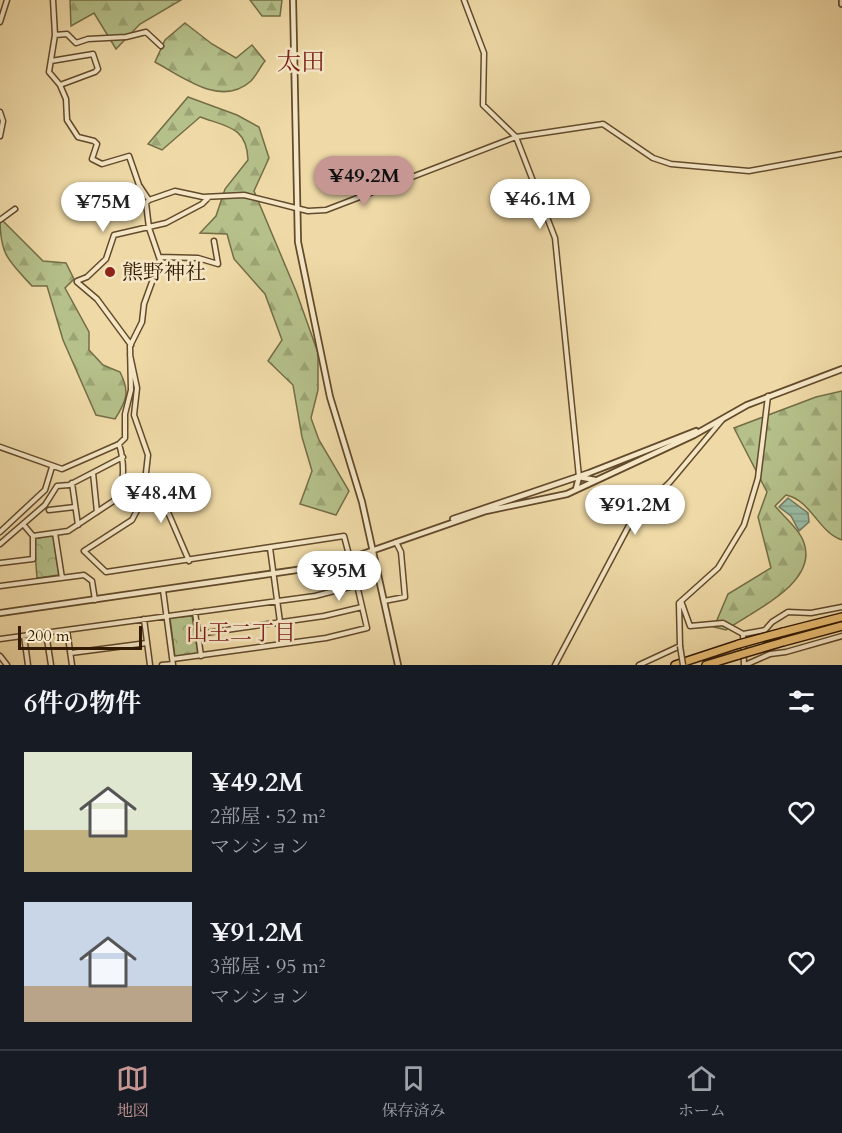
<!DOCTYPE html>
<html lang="ja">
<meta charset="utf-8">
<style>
body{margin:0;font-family:Cardo,"Noto Serif JP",serif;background:#20242c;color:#f1f3f6;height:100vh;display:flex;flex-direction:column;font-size:22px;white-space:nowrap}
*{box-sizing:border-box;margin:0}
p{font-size:20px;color:#9ea1a6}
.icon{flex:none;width:33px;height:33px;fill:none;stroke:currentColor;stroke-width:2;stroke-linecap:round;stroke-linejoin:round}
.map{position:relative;height:665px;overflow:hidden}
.side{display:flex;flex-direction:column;background:#171b24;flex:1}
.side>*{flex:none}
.scale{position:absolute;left:18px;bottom:15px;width:124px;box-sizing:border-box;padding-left:6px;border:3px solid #331a03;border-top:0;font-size:16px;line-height:21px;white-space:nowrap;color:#331a03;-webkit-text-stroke:4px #f5e7c6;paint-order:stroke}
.price{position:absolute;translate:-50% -51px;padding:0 14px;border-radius:21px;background:#fff;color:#222;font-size:20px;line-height:39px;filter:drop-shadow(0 2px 3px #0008)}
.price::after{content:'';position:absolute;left:50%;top:36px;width:18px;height:14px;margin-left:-9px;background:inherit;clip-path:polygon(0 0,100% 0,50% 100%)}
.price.active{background:#c59692;color:#111}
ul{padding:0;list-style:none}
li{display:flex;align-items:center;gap:18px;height:150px;padding:0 24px}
li span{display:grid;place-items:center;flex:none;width:168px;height:120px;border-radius:0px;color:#555}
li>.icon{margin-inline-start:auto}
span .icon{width:72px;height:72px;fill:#fffc;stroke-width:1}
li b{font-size:26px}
h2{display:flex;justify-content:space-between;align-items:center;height:72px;padding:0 24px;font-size:26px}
.tabs{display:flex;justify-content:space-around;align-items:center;height:84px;border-top:2px solid #363941;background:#171b24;font-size:16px;color:#9ea1a6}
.tabs a{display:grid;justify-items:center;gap:3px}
.tabs .active{color:#c59692}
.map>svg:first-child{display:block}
.forest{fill:url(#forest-firs);stroke:#746d46;stroke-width:1.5}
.park{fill:url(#park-crowns);stroke:#746d46;stroke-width:1.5}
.water{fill:url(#water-rules);stroke:#717b63;stroke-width:1.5}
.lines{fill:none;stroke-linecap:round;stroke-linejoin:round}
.minor-casing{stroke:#624a2c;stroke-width:7}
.tertiary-casing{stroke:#624a2c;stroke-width:8}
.motorway-casing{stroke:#331a03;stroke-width:10}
.minor{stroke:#f5e7c6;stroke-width:4}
.tertiary{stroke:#f5e7c6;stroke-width:4.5}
.motorway{stroke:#e8bd74;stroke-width:7}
.minor-bridge-casing{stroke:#624a2c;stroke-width:7;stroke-linecap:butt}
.motorway-bridge-casing{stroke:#331a03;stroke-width:10;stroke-linecap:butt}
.minor-bridge{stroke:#f5e7c6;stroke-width:4}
.motorway-bridge{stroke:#e8bd74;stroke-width:7}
.poi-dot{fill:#8f2418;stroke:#f5e7c6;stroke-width:2}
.labels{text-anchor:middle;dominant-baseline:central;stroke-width:5;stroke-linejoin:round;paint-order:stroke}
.poi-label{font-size:21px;fill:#331a03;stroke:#f5e7c6;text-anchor:start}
.neighbourhood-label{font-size:22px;fill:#7a1f14;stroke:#f5e7c6}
.quarter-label{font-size:24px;fill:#7a1f14;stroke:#f5e7c6}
</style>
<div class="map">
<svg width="842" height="665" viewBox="0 0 842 665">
<defs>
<pattern id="forest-firs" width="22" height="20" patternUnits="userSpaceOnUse" patternTransform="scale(1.5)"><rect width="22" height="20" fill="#b5c08a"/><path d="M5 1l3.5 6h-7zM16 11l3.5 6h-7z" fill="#9ca475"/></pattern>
<pattern id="park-crowns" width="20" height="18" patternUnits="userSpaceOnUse" patternTransform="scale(1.5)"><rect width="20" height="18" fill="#b5c08a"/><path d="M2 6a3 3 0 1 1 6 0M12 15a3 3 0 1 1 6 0" fill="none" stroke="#9ca475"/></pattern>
<pattern id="water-rules" width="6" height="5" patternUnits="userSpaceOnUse" patternTransform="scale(1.5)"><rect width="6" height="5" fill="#9abba3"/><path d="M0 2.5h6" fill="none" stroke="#85a08b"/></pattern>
</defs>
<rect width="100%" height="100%" fill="#efdaa7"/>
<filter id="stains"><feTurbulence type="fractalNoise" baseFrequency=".00333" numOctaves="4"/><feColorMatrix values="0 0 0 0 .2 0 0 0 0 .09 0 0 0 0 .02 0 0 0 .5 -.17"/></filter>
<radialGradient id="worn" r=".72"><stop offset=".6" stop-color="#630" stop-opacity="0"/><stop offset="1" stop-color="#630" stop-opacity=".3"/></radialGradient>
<path class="forest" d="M70,0H181L140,24L116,49L94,13L71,26Z
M250,0H282L280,16H262Z
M185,23L212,44L236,58L252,45L265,61C260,67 256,76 251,81C221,108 183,77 155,62L165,40Z
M188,97L237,115L259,127L269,158L254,191L296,291L318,353V390L311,418L319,440L349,491L336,515L300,504L312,471L302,437L293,385L268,361L282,340L265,294L234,259L227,234L200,233L216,216L225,189L248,160C247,127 228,127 200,117L162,150L148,144Z
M0,218L43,261L66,263L74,279L65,288L89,332V350L103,365L120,372C130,392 127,400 115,419L96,415L63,340L47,286H32C8,260 0,255 0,218Z
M842,391V540C819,533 811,500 786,495L775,506C784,517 800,530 804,543C818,583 753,611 726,630L714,627L728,594L771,568L758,517L767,492L734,428L816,397Z"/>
<path class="park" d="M53,535L59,575L37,578L34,539Z
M192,616L198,654L175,657L170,618Z"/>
<path class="water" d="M788,498L808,513L809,522L799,531L791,516L779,507Z"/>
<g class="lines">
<defs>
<path id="minor" d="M53,0L55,35L49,72L60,85L66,99L67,120L78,137L94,141L97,144L92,159L102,164L129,156L139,185L149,200L175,191L203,197L244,195L308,211L326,210L516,137L603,124L653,158L671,164L749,171L842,154
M464,0L484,53L483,105L516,137L555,238L579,477
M0,22L7,0
M55,35L67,34L76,43L88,39L126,37L146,32L161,46
M51,61L93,54L98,69L95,72L60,85
M0,112L3,121L0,136
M0,220L15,209
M160,257L198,258L218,264L214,241
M77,281L87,277L106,259L114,235L166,223L202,204L209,197
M77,282L97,299L131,345
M130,355L137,388L134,415L148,455L143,499L132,520L84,551L106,572L344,536L349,555
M0,447L62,469L119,444L125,438V414L131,390L130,346L142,322L144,304L160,260L149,228L146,203L149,200
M93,473L97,512
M147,478L164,503L189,561
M72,483L78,525
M49,510L75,507
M23,524L33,536
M0,532L45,490L52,467
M55,533L62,578
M0,544L45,505L57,486L69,485L123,457
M270,548L283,644
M0,563L33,559V536L68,531L115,500C126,486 124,460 119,444
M0,586L84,575L92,581L95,600
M163,590L173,665
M384,601L405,597L401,552L396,542
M681,601L690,626L723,623L743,634L749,633L765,630L772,622L788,612L811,613L842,607
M195,612L201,656
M144,619L150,665
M67,630L72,665
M46,633L51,665
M198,634L324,616L362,607
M743,634L744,665
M24,636L28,665
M0,639L315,596L357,585L367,628L326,638L173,659
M71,653L147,643
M0,656L7,665
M162,665L173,664
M555,665L633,518L670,482L722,420
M639,665L680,646L679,603L718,568L744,525L758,478L768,396
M745,665L770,654L786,652L842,636"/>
<path id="tertiary" d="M293,0L298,242L330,397L362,502L398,665
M842,0V4
M576,489L579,477L595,480
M453,519L589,473L696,431
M0,613L331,565L486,511L567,494L694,435L747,405L842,369"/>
<path id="motorway" d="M783,632L842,617
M783,642L842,626
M675,665L739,644
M706,665L739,655"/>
</defs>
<use href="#minor" class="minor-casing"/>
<use href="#tertiary" class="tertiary-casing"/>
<use href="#motorway" class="motorway-casing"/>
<use href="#minor" class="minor"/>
<use href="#tertiary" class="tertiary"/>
<use href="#motorway" class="motorway"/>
<defs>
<path id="minor-bridge" d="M680,646L683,665"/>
<path id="motorway-bridge" d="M739,644L783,632
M739,655L783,642"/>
</defs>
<use href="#minor-bridge" class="minor-bridge-casing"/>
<use href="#motorway-bridge" class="motorway-bridge-casing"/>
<use href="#minor-bridge" class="minor-bridge"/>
<use href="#motorway-bridge" class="motorway-bridge"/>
</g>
<circle class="poi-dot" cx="110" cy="272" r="6"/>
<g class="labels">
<g class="poi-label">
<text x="122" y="272">熊野神社</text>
</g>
<g class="neighbourhood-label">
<text x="241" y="633">山王二丁目</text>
</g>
<g class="quarter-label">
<text x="301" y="62">太田</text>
</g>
</g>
<rect width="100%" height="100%" filter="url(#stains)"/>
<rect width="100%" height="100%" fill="url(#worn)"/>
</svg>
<div class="scale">200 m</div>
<b class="price active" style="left:364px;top:207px">¥49.2M</b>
<b class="price" style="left:540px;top:230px">¥46.1M</b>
<b class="price" style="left:103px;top:233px">¥75M</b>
<b class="price" style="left:161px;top:524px">¥48.4M</b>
<b class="price" style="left:635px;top:536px">¥91.2M</b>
<b class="price" style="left:339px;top:602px">¥95M</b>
</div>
<section class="side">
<h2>6件の物件<svg class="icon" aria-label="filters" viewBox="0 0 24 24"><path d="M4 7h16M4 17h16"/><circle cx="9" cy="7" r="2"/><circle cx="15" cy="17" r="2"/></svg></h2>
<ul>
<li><span style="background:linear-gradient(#dfe7d0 65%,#c2b280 0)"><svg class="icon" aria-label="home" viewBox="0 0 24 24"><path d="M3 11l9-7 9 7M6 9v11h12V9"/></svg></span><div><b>¥49.2M</b><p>2部屋 · 52 m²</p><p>マンション</p></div><svg class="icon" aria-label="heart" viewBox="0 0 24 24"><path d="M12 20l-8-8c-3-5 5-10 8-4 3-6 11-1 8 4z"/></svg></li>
<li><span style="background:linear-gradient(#c9d6e8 70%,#b9a48a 0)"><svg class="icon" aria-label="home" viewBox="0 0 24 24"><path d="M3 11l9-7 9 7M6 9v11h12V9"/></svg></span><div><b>¥91.2M</b><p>3部屋 · 95 m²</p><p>マンション</p></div><svg class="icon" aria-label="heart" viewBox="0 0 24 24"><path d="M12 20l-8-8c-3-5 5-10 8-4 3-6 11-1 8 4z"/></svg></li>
</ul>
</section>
<nav class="tabs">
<a class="active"><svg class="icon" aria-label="map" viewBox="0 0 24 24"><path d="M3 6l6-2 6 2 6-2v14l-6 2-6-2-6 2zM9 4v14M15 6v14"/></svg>地図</a>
<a><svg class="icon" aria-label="saved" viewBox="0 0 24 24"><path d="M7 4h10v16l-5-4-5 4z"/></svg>保存済み</a>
<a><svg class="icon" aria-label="home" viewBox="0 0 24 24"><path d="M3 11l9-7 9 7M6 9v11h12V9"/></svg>ホーム</a>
</nav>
